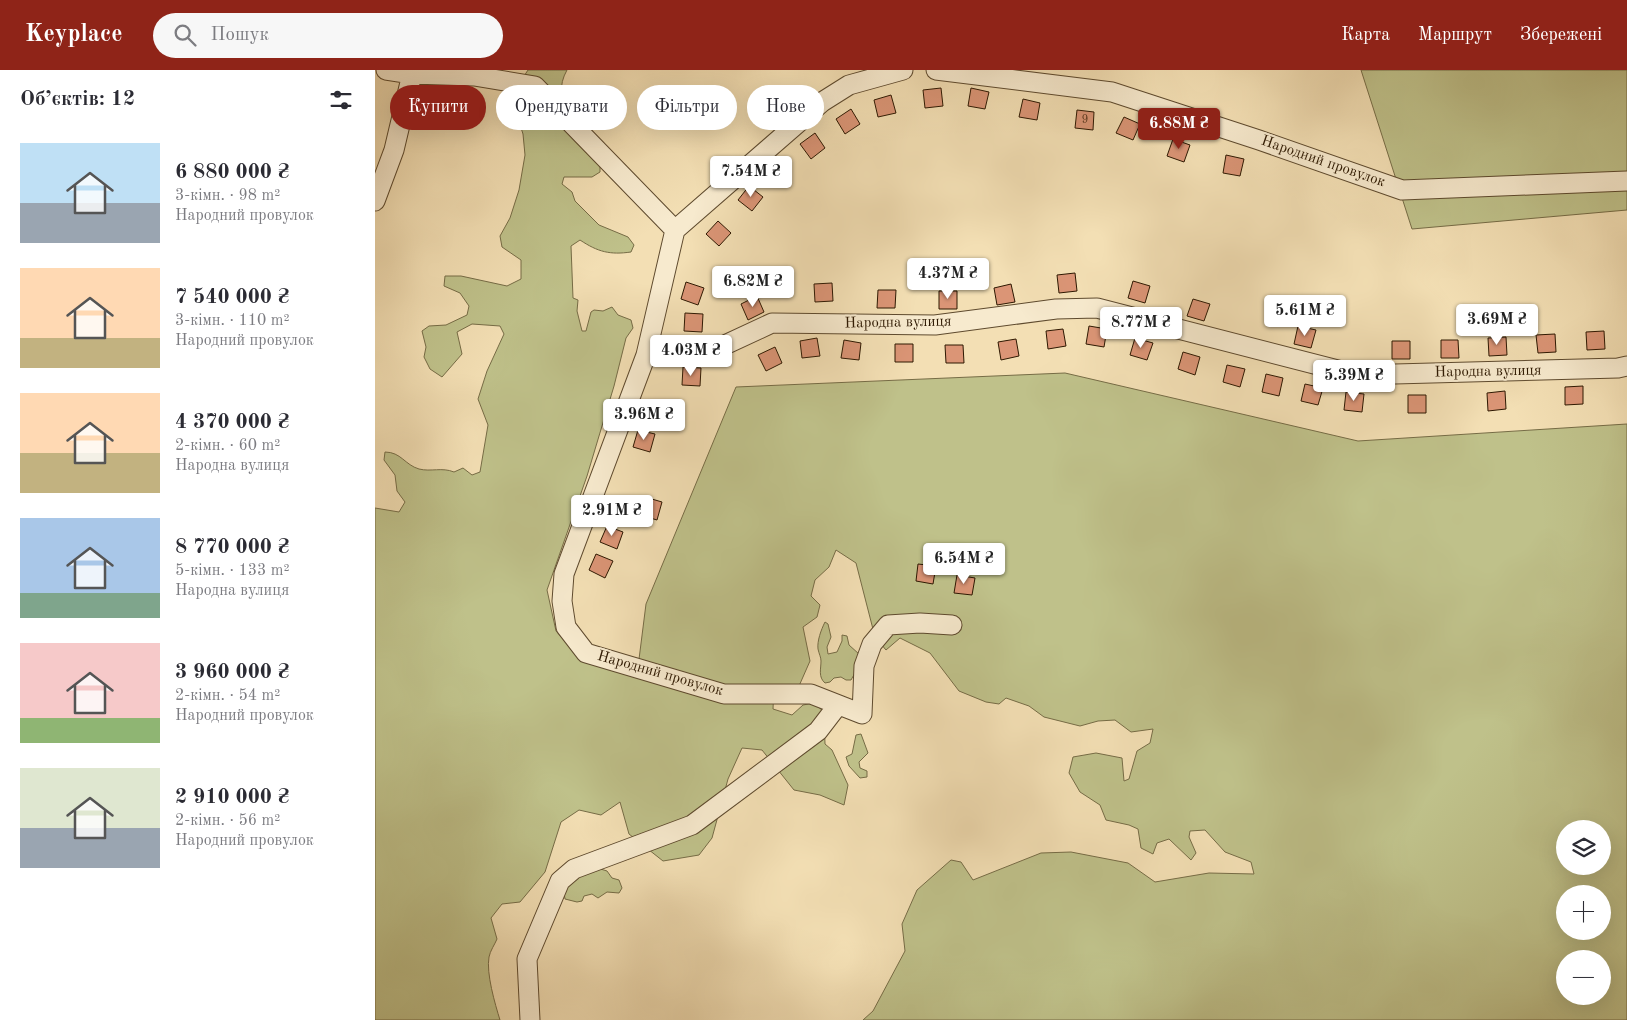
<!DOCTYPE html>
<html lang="uk">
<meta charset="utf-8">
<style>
body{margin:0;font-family:"Old Standard TT",serif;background:#f7f7f7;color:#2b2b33;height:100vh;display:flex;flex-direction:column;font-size:19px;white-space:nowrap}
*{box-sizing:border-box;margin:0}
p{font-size:16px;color:#7c7c81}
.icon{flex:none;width:28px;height:28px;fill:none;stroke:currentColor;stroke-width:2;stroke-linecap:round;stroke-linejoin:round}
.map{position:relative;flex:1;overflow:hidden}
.sheet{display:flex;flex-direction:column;background:#fff;width:375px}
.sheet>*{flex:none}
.hud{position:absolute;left:15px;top:15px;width:475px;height:45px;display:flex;gap:10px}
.tools{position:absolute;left:1181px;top:750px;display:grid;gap:10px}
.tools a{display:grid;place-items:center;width:55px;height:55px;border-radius:50%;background:#fff;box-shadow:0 5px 20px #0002;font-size:25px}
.price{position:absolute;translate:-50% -42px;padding:0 11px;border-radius:5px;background:#fff;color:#222;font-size:16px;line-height:32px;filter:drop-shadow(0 1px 2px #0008)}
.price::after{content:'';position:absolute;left:50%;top:30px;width:15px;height:11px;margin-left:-8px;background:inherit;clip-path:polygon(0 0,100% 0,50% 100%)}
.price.current{background:#8f2418;color:#fff}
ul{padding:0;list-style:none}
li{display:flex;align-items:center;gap:15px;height:125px;padding:0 20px}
li span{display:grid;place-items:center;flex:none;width:140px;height:100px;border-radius:0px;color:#555}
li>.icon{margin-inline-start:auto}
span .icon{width:60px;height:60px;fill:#fffc;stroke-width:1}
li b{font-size:21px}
h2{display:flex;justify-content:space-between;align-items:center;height:60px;padding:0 20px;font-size:21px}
.chip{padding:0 18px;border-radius:22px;background:#fff;box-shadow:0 5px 20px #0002;font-size:18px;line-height:45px}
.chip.current{background:#8f2418;color:#fff}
header{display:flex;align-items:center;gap:30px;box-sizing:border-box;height:70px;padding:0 25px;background:#8f2418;color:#fff}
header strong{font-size:24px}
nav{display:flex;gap:28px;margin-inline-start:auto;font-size:18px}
.search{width:350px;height:45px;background:#f7f7f7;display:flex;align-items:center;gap:12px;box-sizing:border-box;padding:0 18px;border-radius:28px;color:#7c7c81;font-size:19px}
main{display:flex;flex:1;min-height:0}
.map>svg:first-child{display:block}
.green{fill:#bfc18a;stroke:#766c46;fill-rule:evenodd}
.building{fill:#db9576;stroke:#2d1801}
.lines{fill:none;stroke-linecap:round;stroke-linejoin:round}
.minor-casing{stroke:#5e4a2e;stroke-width:21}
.minor{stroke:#f7eace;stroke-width:19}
.labels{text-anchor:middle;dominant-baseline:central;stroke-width:4;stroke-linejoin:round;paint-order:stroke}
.number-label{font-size:12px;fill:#58371e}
.street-label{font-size:15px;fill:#2d1801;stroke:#f7eace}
</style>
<header>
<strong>Keyplace</strong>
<div class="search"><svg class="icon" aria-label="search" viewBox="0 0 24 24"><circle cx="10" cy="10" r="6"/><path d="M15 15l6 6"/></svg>Пошук</div>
<nav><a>Карта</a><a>Маршрут</a><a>Збережені</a></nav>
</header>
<main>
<section class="sheet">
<h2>Об’єктів: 12<svg class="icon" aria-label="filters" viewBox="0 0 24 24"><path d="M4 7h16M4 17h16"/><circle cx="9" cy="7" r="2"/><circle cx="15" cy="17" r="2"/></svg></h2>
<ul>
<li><span style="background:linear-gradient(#bfe0f5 60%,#9aa5b1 0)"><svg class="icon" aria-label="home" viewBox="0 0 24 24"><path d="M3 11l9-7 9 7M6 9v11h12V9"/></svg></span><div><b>6 880 000 ₴</b><p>3-кімн. · 98 m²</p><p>Народний провулок</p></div></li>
<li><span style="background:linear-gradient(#ffd9b3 70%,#c2b280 0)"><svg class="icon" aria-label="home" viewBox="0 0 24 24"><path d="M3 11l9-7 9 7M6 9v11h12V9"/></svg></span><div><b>7 540 000 ₴</b><p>3-кімн. · 110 m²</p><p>Народний провулок</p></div></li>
<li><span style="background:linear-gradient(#ffd9b3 60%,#c2b280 0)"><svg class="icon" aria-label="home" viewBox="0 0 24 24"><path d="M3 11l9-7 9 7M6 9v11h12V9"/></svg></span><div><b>4 370 000 ₴</b><p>2-кімн. · 60 m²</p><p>Народна вулиця</p></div></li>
<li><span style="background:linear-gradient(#a9c7e8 75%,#7fa58c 0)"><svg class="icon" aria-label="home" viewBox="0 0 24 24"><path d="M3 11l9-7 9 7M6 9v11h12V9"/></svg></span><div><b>8 770 000 ₴</b><p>5-кімн. · 133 m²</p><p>Народна вулиця</p></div></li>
<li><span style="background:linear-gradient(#f6c9c9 75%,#8fb573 0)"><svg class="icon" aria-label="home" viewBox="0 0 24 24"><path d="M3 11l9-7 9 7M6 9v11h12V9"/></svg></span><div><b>3 960 000 ₴</b><p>2-кімн. · 54 m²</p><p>Народний провулок</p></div></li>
<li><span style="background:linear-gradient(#dfe7d0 60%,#9aa5b1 0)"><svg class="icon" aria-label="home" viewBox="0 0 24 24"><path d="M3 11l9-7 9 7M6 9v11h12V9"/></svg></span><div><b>2 910 000 ₴</b><p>2-кімн. · 56 m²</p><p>Народний провулок</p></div></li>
</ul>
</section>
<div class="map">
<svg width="1252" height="950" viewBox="0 0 1252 950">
<rect width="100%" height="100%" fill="#f3dfb4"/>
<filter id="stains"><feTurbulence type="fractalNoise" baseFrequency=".004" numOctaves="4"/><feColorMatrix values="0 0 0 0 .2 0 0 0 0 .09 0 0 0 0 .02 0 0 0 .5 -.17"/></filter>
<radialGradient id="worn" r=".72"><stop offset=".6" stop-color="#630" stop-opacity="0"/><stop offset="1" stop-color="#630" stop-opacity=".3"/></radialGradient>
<path class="green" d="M153,0H192C174,32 204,52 225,74V102L217,107H189L187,114L197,122L200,131L224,155L253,167L259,175L256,182C235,185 223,182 205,170L196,176L198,228L203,230L202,241L207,261H211L216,242L219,240L228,241L237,237L243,245L256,250L258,258L251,268L239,316L212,406L172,520L181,561L204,587L262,605L271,534L361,317L690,303L983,371L1252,354V950H488L498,941L530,881L527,854L542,820L576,790L586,792L598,810L666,783L696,782L753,793L780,812L834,803L879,804L876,792L850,782L830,760L815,761L814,767L821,783L816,790L794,769L782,773L778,784L766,778L763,759L754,755L731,750L725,735L705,722L694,703L698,687L721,683L747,688L749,711L754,709L762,681L775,673L778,659L756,662L740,650L723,651L705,656L669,647L654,636L631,628L624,634L611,632L584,621L555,583L525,568L511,580L500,567L481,493L461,480L454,497L440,510L436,526L445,535L442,547L428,557L435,591L424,616H399L398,639L417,645L428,635L439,633L449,642L450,674L457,680L473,715L469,735L445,725L419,720L387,680L367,678L353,709L337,768L324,785L288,791L254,764L245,732L226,745L204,740L186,752L170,802L145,832L127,834L116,848L122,869C120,874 115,881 114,887C111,903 120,934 125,950H0V438L24,442L30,432L22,421L20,405L9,390L10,382C26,382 30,395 44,399C56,402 67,397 79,402L88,398L97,405L105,402L113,355L103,329L112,301L129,264L125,256L97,254L82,262L87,284L67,307L55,299L49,287L51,277L47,261L54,256L71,255L92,245L94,236L85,223L69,216L70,206H86L132,216L146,209V190L127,177L125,166L135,148L144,120L150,85L148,64L137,30L138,23ZM1190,759H1228V796H1190ZM1190,824H1228V861H1190ZM1190,889H1228V926H1190Z
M986,0H1252V140L1037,159Z
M450,552L453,554L456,567L452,577L453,584L462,582L467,571V565L472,566L474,575L484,584L485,594L476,610H471L466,607L459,608L455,612L450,613C443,607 446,599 446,591C446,587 444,584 443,579C442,571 446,560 450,552Z
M486,664L493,683L484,692L485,698L492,701V707L485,708L474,696L471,687L477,684L481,665Z
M216,796L232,801L237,808L244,810L247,818L244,823L232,822L223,828L217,824L209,826L207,831L202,832L190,829L189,823L202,800Z"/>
<path class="building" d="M566,18L568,36L550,38L548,20Z
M596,18L614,22L610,39L593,36Z
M516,25L521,43L503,47L499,30Z
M648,29L665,33L662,50L644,47Z
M476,39L485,54L470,64L461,49Z
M702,40L719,42L718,60L700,58Z
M749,47L765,54L758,70L741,63Z
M440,63L450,78L436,89L425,74Z
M798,69L815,75L809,92L792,86Z
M851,85L869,89L865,106L848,103Z
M405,89L416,103L402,114L391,101Z
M374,116L388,127L377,141L363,130Z
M343,151L356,163L344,176L331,164Z
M700,203L702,221L684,223L682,205Z
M758,211L775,216L770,233L753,228Z
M311,212L329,218L323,235L306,229Z
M457,213L458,231L440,232L439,214Z
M636,214L640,232L622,235L619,218Z
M503,220H521L520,238H502Z
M564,221H582V239H564Z
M382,226L389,242L373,250L366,234Z
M818,229L835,234L829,251L812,246Z
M310,243L328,244L327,262L309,261Z
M714,256L732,259L729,277L711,274Z
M923,256L941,260L936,278L919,274Z
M688,259L691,276L673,279L671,261Z
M1229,261L1230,279L1212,280L1211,262Z
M1180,264L1181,282L1163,283L1161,265Z
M1131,267L1132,285L1114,286L1113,268Z
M442,268L445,286L427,288L425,271Z
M760,268L778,273L772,290L755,285Z
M641,269L644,286L626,290L623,272Z
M469,270L486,273L484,290L466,288Z
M1066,270H1083L1084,288H1066Z
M1017,271H1035V289H1017Z
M520,274H538V292H520Z
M570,275H588L589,293H571Z
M400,277L407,293L391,301L383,285Z
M808,282L825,287L820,305L803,299Z
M852,295L870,299L865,317L848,312Z
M308,297L326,298L325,316L307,315Z
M891,304L908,308L904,326L887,322Z
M930,314L948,318L943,335L926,331Z
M1208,316V334L1190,335V317Z
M1130,321L1131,339L1113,341L1112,323Z
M971,322L989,324L987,342L969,340Z
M1033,325H1051V343H1033Z
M263,360L280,364L275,382L258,377Z
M270,427L287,432L282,450L265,445Z
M232,456L248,462L242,479L225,472Z
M221,484L238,491L230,508L214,500Z
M543,494L561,496L558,514L541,511Z
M582,505L600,508L597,525L579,523Z"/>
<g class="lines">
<defs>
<path id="minor" d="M11,0L37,4L99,6L160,16L300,160
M528,0L474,15L447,32L300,160L271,285L189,504L187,531L191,557L211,583L349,624H436L487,644L489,596L497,574L513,555L545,553L577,555
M561,0L737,22L884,70L1027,120L1252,111
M0,131L19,80L37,4
M271,285L300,276L339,280L397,253L560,255L681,239L722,238L982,305L1243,298L1252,296
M155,950L152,889L185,811L199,799L317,755L443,661L463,635"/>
</defs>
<use href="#minor" class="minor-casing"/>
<use href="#minor" class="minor"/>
</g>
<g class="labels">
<g class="number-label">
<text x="710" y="50">9</text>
</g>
<g class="street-label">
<text transform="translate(948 92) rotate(19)">Народний провулок</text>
<text transform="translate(523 253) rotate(-1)">Народна вулиця</text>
<text transform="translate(1113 302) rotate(-1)">Народна вулиця</text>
<text transform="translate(285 604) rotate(16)">Народний провулок</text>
</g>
</g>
<rect width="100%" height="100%" filter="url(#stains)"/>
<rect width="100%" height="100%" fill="url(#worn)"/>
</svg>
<div class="tools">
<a><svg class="icon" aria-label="layers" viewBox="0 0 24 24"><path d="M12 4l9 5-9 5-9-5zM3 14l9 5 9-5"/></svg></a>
<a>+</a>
<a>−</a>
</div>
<b class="price current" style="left:804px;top:80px">6.88M ₴</b>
<b class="price" style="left:376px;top:128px">7.54M ₴</b>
<b class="price" style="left:573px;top:230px">4.37M ₴</b>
<b class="price" style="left:378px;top:238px">6.82M ₴</b>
<b class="price" style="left:930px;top:267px">5.61M ₴</b>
<b class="price" style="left:1122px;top:276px">3.69M ₴</b>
<b class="price" style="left:766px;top:279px">8.77M ₴</b>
<b class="price" style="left:316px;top:307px">4.03M ₴</b>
<b class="price" style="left:979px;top:332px">5.39M ₴</b>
<b class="price" style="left:269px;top:371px">3.96M ₴</b>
<b class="price" style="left:237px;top:467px">2.91M ₴</b>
<b class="price" style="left:589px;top:515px">6.54M ₴</b>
<div class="hud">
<a class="chip current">Купити</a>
<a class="chip">Орендувати</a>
<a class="chip">Фільтри</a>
<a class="chip">Нове</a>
</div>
</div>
</main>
